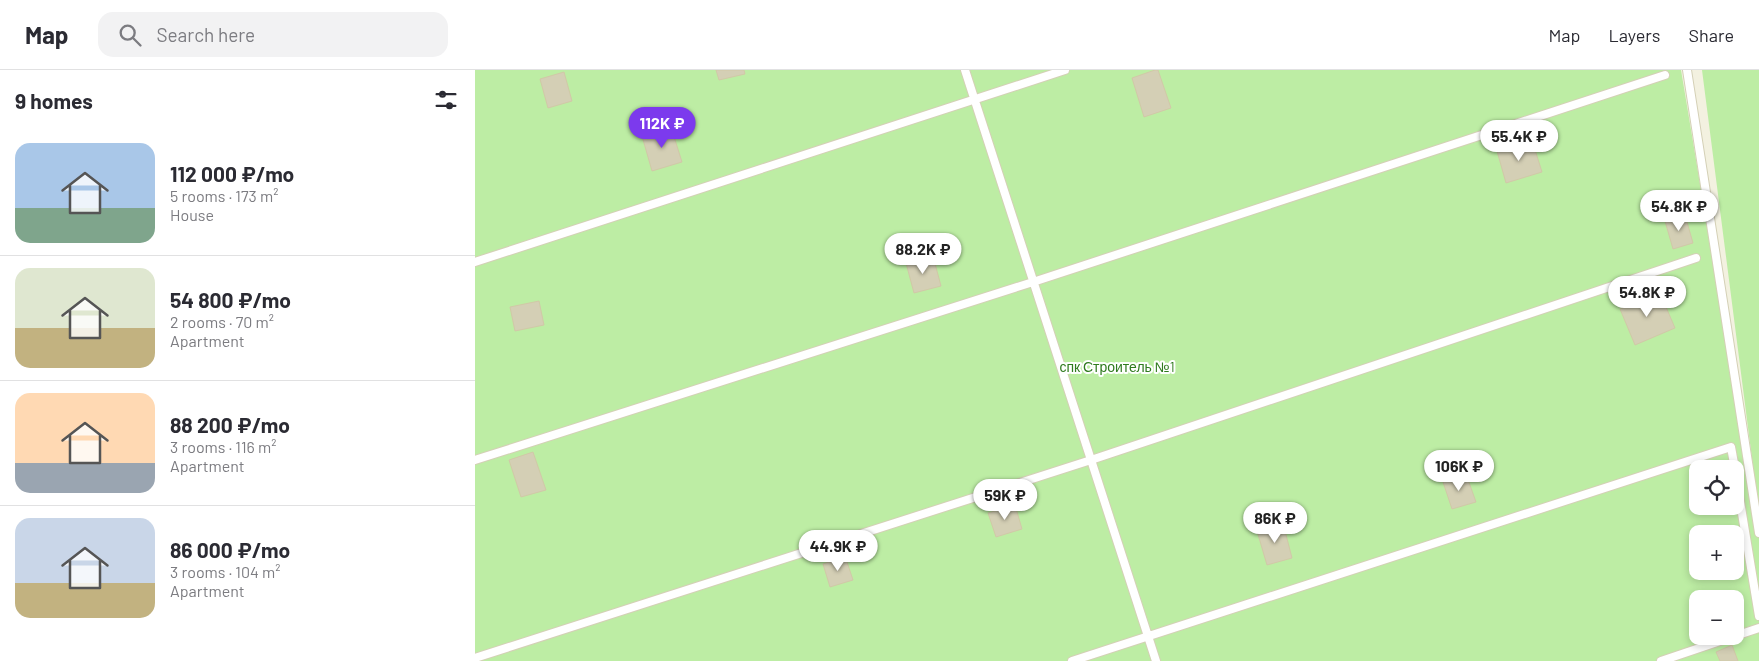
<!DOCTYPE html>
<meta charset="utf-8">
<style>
body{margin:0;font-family:Barlow,sans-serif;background:#f2f2f3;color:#2b2b33;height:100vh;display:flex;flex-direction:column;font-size:19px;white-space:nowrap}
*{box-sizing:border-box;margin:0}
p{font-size:16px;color:#7c7c81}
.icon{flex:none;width:28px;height:28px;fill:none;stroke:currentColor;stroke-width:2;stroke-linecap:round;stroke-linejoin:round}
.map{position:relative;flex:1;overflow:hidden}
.details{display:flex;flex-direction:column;background:#fff;width:475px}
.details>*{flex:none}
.controls{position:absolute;left:1214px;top:390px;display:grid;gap:10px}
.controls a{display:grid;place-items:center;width:55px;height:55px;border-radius:10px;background:#fff;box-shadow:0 2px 8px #0003;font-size:25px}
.price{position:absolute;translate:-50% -42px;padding:0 11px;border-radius:18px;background:#fff;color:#222;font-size:16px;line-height:32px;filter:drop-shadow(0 1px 2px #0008)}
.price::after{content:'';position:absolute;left:50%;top:30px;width:15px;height:11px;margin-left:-8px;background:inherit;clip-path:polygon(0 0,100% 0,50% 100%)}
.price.current{background:#7c3aed;color:#fff}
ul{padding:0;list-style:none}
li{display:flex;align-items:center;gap:15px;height:125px;padding:0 15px}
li+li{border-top:1px solid #e1e1e2}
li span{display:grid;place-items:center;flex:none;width:140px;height:100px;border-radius:15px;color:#555}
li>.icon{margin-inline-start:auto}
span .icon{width:60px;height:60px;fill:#fffc;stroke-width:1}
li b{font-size:21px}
h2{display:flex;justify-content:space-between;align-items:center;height:60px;padding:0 15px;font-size:21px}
header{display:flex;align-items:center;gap:30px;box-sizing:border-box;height:70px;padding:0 25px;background:#fff;border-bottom:1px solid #e1e1e2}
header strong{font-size:24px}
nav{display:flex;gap:28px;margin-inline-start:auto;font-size:18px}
.search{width:350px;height:45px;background:#f2f2f3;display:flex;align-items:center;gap:12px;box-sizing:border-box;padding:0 18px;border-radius:15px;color:#7c7c81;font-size:19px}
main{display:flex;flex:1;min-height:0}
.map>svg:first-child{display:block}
.green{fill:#bdeda4;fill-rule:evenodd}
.building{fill:#d4cfb5;stroke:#d1c9a7}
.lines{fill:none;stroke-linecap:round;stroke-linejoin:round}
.service-casing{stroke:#d4d0b6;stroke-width:10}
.service{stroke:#fff;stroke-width:8}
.labels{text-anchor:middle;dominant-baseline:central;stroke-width:4;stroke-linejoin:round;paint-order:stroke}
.park-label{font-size:14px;fill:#307b1f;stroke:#fff}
</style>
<header>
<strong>Map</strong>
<div class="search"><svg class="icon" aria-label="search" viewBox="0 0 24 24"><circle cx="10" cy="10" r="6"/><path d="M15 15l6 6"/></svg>Search here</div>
<nav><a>Map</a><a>Layers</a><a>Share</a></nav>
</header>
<main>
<section class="details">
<h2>9 homes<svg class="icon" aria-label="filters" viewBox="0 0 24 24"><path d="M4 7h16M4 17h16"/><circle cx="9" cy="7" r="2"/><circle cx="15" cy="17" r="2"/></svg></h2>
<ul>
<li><span style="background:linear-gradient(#a9c7e8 65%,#7fa58c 0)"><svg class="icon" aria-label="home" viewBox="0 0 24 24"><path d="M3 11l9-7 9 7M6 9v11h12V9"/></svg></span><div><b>112 000 ₽/mo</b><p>5 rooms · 173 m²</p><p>House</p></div></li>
<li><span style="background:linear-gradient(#dfe7d0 60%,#c2b280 0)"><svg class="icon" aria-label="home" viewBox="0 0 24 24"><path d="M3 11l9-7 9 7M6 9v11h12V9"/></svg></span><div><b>54 800 ₽/mo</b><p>2 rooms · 70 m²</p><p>Apartment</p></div></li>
<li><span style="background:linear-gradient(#ffd9b3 70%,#9aa5b1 0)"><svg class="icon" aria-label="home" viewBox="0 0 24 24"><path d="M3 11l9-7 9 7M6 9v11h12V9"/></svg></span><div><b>88 200 ₽/mo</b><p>3 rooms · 116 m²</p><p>Apartment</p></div></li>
<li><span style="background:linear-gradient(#c9d6e8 65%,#c2b280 0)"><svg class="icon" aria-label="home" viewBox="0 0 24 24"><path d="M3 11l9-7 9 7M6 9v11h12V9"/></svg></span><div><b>86 000 ₽/mo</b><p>3 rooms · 104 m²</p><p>Apartment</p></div></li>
</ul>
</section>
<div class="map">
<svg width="1284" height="591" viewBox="0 0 1284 591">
<rect width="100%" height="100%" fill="#f3f1e0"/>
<path class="green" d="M0,0H1206L1284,466V591H0ZM1222,399H1260V436H1222ZM1222,464H1260V501H1222ZM1222,529H1260V566H1222Z
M1227,0H1284V443Z"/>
<path class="building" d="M241,0H269L270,4L244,10Z
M680,0H683L696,38L669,47L657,8Z
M89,2L97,31L73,38L65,9Z
M196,57L207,92L177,101L167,66Z
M1057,70L1067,102L1031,113L1022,81Z
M1210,145L1218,173L1198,179L1190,151Z
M458,186L466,216L439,223L431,193Z
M1185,223L1200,258L1160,275L1145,239L1155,235L1152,230L1167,224L1170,230Z
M64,231L69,255L40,261L35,237Z
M58,382L71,420L46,427L34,390Z
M991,404L1001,432L977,439L968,412Z
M540,435L547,459L521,467L513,443Z
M808,453L817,488L792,495L782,461Z
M370,486L378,510L355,517L348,494Z
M1257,575L1263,591H1245L1241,582Z"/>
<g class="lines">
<defs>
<path id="service" d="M490,0L681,591
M1212,0L1284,463
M0,192L590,0
M0,390L558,212L1190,5
M1260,401L1284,546
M1260,566L1284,558
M0,588L616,390L1221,188
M597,591L1256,377L1260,399
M1186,591L1260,566"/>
</defs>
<use href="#service" class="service-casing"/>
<use href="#service" class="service"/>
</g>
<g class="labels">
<g class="park-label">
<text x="642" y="296">спк Строитель №1</text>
</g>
</g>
</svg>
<div class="controls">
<a><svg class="icon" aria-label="locate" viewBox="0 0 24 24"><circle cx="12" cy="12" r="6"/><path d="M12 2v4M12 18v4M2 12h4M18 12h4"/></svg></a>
<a>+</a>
<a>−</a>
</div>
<b class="price current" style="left:187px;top:79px">112K ₽</b>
<b class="price" style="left:1044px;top:92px">55.4K ₽</b>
<b class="price" style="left:1204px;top:162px">54.8K ₽</b>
<b class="price" style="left:448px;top:205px">88.2K ₽</b>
<b class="price" style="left:1172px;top:248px">54.8K ₽</b>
<b class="price" style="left:984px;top:422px">106K ₽</b>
<b class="price" style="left:530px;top:451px">59K ₽</b>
<b class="price" style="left:800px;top:474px">86K ₽</b>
<b class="price" style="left:363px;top:502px">44.9K ₽</b>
</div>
</main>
